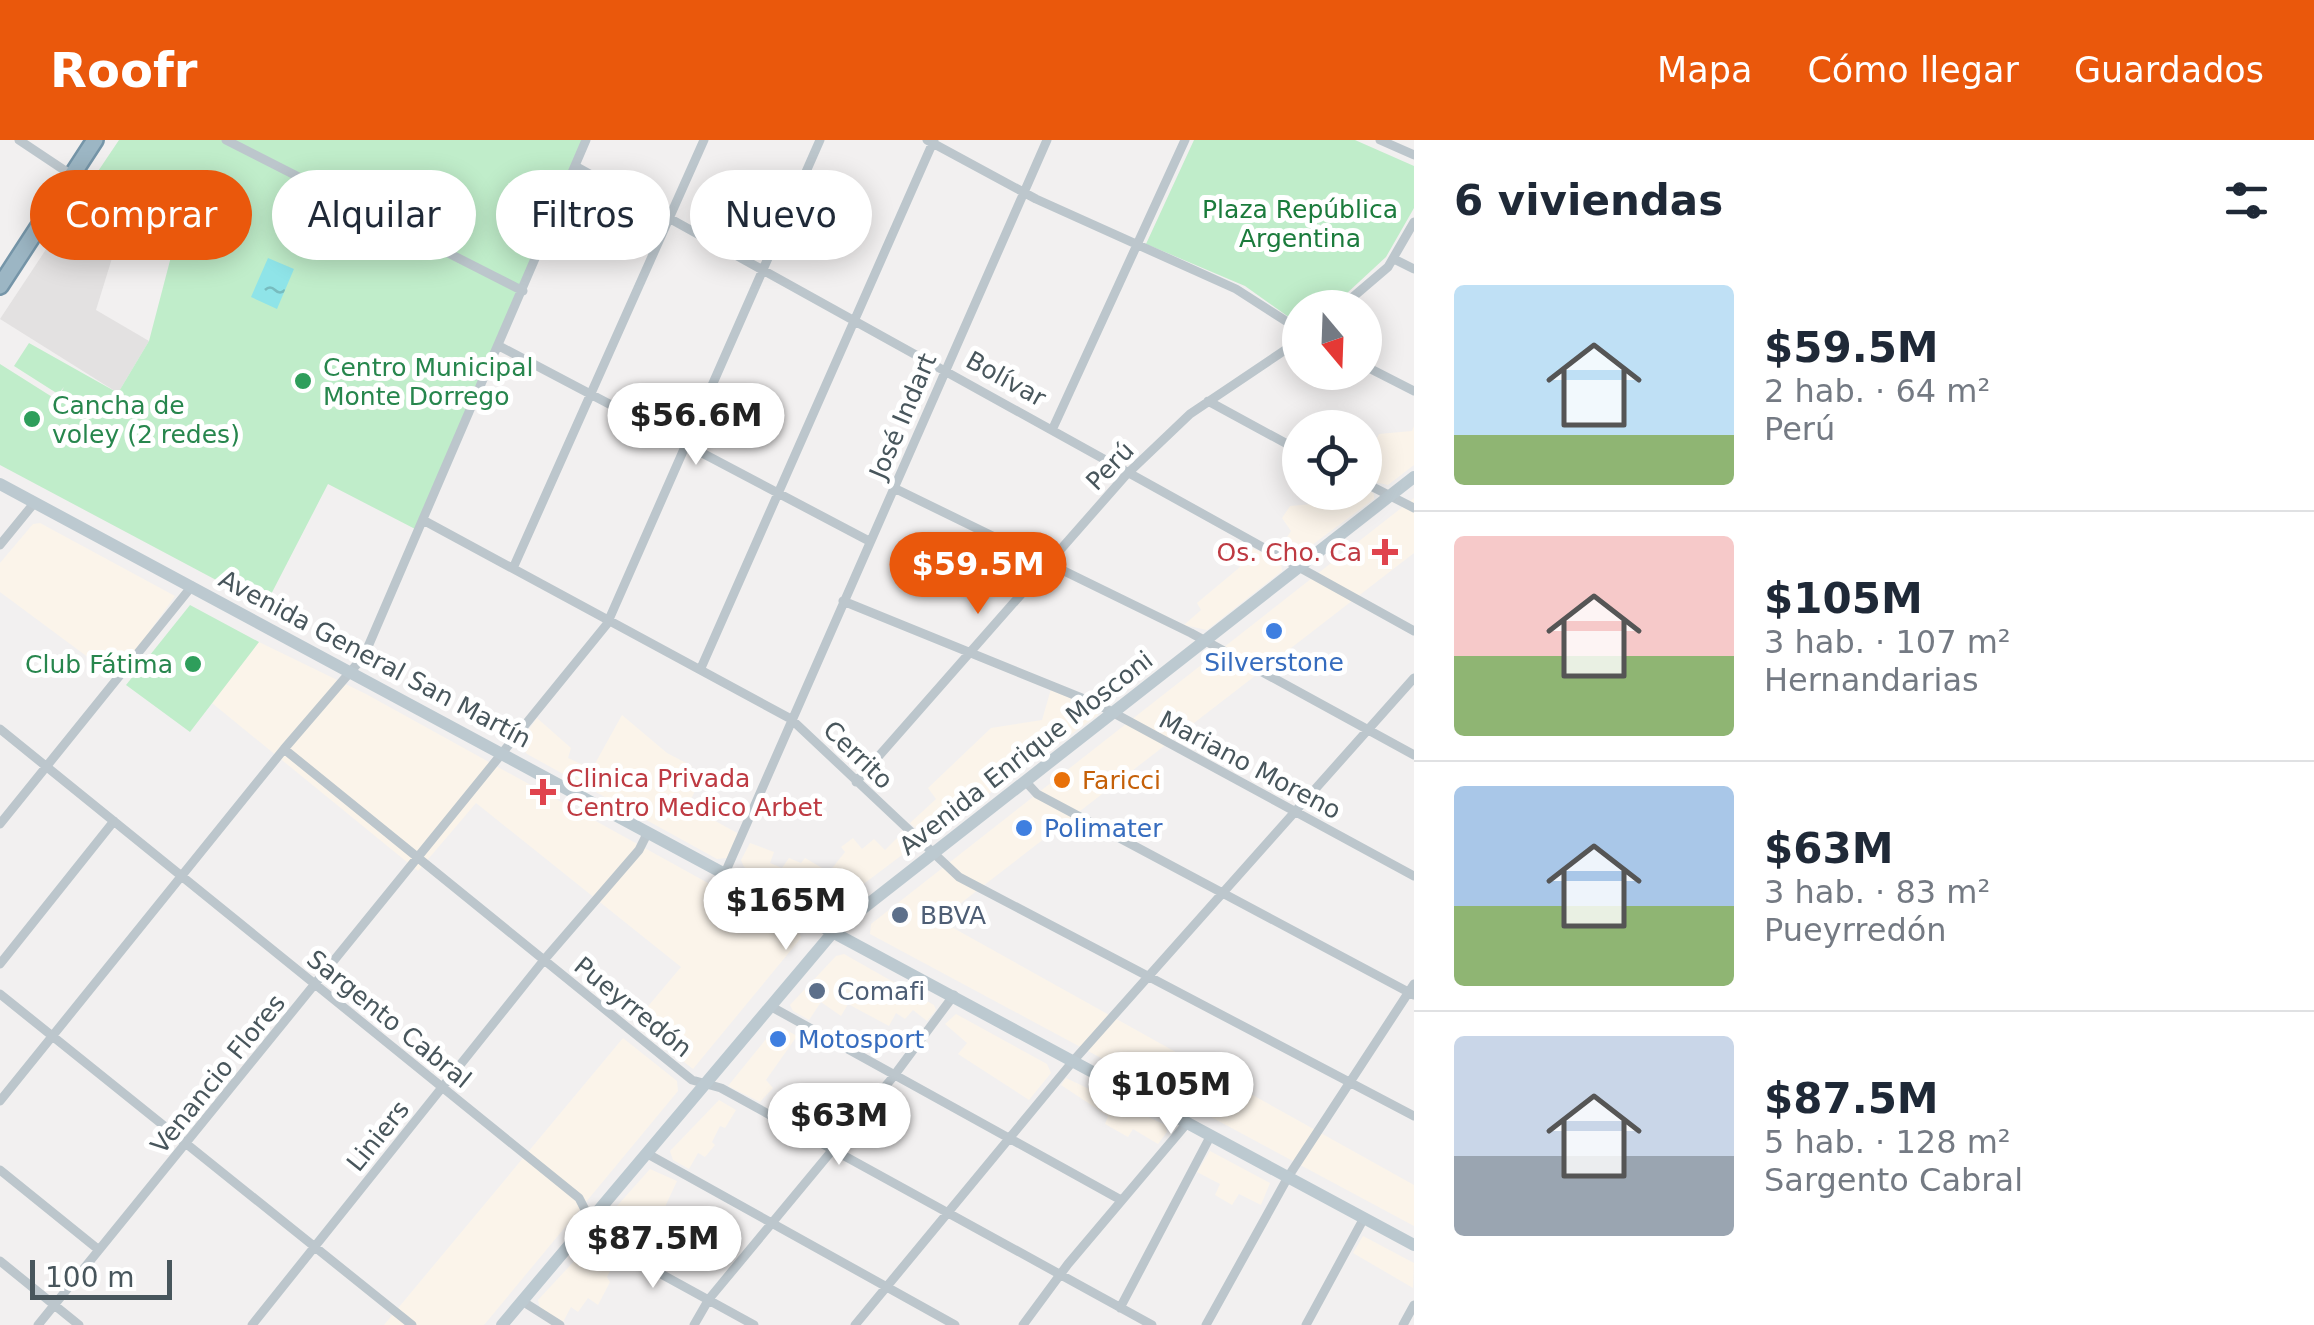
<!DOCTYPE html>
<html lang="es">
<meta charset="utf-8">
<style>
body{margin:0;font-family:"DejaVu Sans",sans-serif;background:#f2f2f3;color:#1f2937;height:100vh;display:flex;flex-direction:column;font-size:38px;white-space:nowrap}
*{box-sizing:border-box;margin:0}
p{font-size:32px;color:#747a83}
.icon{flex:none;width:55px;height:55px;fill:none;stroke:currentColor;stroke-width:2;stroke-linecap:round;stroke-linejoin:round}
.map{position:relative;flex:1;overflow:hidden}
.details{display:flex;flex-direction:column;background:#fff;width:900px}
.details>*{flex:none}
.banner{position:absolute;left:30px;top:30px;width:950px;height:90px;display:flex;gap:20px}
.needle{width:65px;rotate:161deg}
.fabs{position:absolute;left:1282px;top:150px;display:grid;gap:20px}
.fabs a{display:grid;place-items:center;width:100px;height:100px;border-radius:50%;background:#fff;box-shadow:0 5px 25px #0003;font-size:50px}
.scale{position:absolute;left:30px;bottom:25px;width:142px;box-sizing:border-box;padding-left:10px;border:5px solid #48565c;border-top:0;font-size:28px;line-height:35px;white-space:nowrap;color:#48565c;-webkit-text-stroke:8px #fff;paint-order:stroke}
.price{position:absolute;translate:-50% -85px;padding:0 22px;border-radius:35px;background:#fff;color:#222;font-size:32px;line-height:65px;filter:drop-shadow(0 2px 5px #0008)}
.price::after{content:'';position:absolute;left:50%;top:60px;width:30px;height:22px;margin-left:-15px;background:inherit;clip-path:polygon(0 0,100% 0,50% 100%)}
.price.selected{background:#ea580c;color:#fff}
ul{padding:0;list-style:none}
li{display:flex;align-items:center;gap:30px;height:250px;padding:0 40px}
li+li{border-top:2px solid #e0e1e3}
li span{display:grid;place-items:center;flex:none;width:280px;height:200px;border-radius:10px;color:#555}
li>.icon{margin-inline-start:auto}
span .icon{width:120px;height:120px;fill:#fffc;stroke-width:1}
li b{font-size:42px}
h2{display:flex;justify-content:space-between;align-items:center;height:120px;padding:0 40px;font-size:42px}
.pill{padding:0 35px;border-radius:45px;background:#fff;box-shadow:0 5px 25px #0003;font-size:35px;line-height:90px}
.pill.selected{background:#ea580c;color:#fff}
header{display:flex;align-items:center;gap:60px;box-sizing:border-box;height:140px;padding:0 50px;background:#ea580c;color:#fff}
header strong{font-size:48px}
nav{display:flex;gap:55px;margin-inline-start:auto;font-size:35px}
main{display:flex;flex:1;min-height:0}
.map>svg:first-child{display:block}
.commercial{fill:#fbf4ea}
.education{fill:#e3e1e1}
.park{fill:#c0edca}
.water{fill:url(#water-ripples)}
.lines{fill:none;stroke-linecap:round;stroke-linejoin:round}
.trunk-casing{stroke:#7595a8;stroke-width:20}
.minor{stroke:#bcc6cc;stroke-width:9}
.secondary{stroke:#bcc9d0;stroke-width:12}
.trunk{stroke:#9cb6c4;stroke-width:15}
.leisure-dot{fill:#2e9e5b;stroke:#fff;stroke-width:4}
.health-dot{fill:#e0444e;stroke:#fff;stroke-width:4}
.shop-dot{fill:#3f7fe0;stroke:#fff;stroke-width:4}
.food-dot{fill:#e8710a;stroke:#fff;stroke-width:4}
.service-dot{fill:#5c6f8a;stroke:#fff;stroke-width:4}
.labels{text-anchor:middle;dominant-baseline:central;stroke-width:10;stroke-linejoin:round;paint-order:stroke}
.park-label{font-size:25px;fill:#1b7b3c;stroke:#fff}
.leisure-label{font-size:25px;fill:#27864d;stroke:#fff;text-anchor:start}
.street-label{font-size:25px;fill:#48565c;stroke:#fff}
.health-label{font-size:25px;fill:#be3a42;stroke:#fff;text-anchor:end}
.shop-label{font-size:25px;fill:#366cbe;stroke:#fff;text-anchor:start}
.food-label{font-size:25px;fill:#c56008;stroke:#fff;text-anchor:start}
.service-label{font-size:25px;fill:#4e5e75;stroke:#fff;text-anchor:start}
</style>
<header>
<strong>Roofr</strong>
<nav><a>Mapa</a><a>Cómo llegar</a><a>Guardados</a></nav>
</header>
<main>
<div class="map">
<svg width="1414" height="1185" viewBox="0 0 1414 1185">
<defs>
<pattern id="water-ripples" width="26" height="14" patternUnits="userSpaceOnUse" patternTransform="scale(2.5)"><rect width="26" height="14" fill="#8fe4e8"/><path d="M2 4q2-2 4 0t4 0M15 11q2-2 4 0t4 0" fill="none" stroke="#77bcbf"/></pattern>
</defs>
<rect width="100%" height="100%" fill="#f2f0f0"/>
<path class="commercial" d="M1414,286V325L1388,345L1369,341L1380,320L1371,310L1379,294L1412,291Z
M1365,348L1374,354V359L1296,417L1278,411L1291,391L1282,378L1290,366L1324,363L1329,353L1365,352Z
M1414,358V413L939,780L1414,1045V1086L870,794L871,784Z
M40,383L175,456L116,538L0,452V423L33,384Z
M1247,405L1281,423L1282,431L1207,490L1184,485L1201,470L1197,463L1240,427L1236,420Z
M259,502L366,554L800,794L801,798L693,929L634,883L681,827L476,663L418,731L212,563Z
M1051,549L1096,568L1098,575L926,699L910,683L936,659L928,648L991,588L1042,580Z
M622,575L667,613L692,626L687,638L699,643L685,671L696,677L699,672L739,694L727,718L717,719L527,614L518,604L537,578L571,608L568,618L592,629Z
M898,697L906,712L829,770L744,727L741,720L750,703L774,712L770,723L782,728L789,718L801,723L805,718L829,732L845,712L841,707L853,698L862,709L874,699L885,710Z
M844,814L934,865L936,870L927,881L913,870L905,879L896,873L889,886L848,864L841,876L821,862L809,880L793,871L790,865L836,816Z
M956,874L1047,924L1051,933L1029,960L958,914L967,903L945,884Z
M781,887L797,896L766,940L773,948L760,962L728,946L775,888Z
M623,898L677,941L678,951L484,1185H384Z
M1066,938L1165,985L1167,992L1158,1004L1133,989L1128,997L1105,984L1108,976L1061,945Z
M719,960L736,970L725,988L720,986L712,1002L715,1005L705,1017L698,1013L689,1029L673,1020L670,1011Z
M1210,1011L1270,1043L1261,1065L1239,1054L1232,1065L1215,1055L1220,1044L1197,1032Z
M650,1029L677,1041L664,1069L675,1075L667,1087L655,1081L649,1093L636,1083L624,1108L602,1096L600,1085Z
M1363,1096L1414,1123L1413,1148L1353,1113Z
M592,1102L617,1117L607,1137L610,1142L598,1165L588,1158L578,1172L571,1167L563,1182L540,1168L538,1160Z"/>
<path class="education" d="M72,70L121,89L96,170L149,201L118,253L0,179Z"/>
<path class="park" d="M119,0H583L417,390L328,344L265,466L0,325V224L57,260L64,247L58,254L14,226L29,203L118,253L149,201L173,109L72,70Z
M1194,0H1355L1414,26V68L1386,117L1332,167L1300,168V185L1245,146L1146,104Z
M190,465L259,502L190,592L126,545Z"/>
<path class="water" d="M268,118L294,129L277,169L251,157Z"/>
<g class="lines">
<defs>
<path id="trunk" d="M0,146L95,0"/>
</defs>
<use href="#trunk" class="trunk-casing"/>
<path class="minor" d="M19,0L73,36
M226,0L523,151
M927,0L1036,59L1236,149L1300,190
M1380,0L1414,15
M575,26L1414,491
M1394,119L1414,129
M1340,168L1388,127L1414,82
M501,207L869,401
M1365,226L1414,251
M1208,261L1300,311
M1053,288L1185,0
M1365,343L1414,368
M894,348L1191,493L1414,615
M423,380L791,579L959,737L1414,976
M0,405L35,362
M514,426L704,0
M843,461L1099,565L1414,736
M701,528L934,0
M0,589L579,1058L601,1101L754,1185
M284,609L692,940L721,948L1152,1185
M856,642L1126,335L1190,274L1300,200
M1026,642L1037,654L1414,855
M0,684L192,446
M725,733L1047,0
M0,824L114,681
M0,854L412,1185
M770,866L1121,1060
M0,961L284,609L364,516L586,0
M646,1013L955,1185
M0,1030L99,1110
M0,1121L79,1185
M522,1161L560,1185
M1120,1168L1211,995
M38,1185L607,484L820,0
M252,1185L544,820L639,710L648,692
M694,1185L709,1159L893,937L954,855
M855,1185L1074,920L1414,538
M1023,1185L1068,1124L1188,982
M1206,1185L1288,1037L1414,844
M1306,1185L1364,1078
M1403,1185L1414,1165"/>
<path class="secondary" d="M0,344L1414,1105
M502,1185L834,791L1414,337"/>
<use href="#trunk" class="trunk"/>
</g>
<g class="leisure-dot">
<circle cx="303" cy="241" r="10"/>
<circle cx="32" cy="279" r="10"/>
<circle cx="193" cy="524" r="10"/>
</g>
<g class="health-dot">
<path d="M1380 397h10v10h10v10h-10v10h-10v-10h-10v-10h10z"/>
<path d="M538 637h10v10h10v10h-10v10h-10v-10h-10v-10h10z"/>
</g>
<g class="shop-dot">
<circle cx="1274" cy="491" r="10"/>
<circle cx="1024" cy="688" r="10"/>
<circle cx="778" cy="899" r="10"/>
</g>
<circle class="food-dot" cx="1062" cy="640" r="10"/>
<g class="service-dot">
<circle cx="900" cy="775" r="10"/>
<circle cx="817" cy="851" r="10"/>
</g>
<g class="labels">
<g class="park-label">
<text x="1300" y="69">Plaza República<tspan x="1300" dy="29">Argentina</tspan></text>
</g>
<g class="leisure-label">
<text x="323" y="227">Centro Municipal<tspan x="323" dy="29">Monte Dorrego</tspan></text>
<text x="52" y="265">Cancha de<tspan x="52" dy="29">voley (2 redes)</tspan></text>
<text x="173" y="524" text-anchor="end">Club Fátima</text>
</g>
<g class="street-label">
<text transform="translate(1006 239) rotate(29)">Bolívar</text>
<text transform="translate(903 276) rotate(-67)">José Indart</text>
<text transform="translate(1110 326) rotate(-46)">Perú</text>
<text transform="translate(375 519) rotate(28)">Avenida General San Martín</text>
<text transform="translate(1026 613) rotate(-38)">Avenida Enrique Mosconi</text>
<text transform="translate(858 615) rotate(44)">Cerrito</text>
<text transform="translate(1250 625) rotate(28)">Mariano Moreno</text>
<text transform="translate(633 867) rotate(39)">Pueyrredón</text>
<text transform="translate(389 879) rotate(39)">Sargento Cabral</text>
<text transform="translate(218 934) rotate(-51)">Venancio Flores</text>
<text transform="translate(378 996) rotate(-51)">Liniers</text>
</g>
<g class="health-label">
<text x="1362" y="412">Os. Cho. Ca</text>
<text x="566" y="638" text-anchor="start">Clinica Privada<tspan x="566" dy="29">Centro Medico Arbet</tspan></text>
</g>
<g class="shop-label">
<text x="1274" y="522" text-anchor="middle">Silverstone</text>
<text x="1044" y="688">Polimater</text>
<text x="798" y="899">Motosport</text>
</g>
<g class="food-label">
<text x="1082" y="640">Faricci</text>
</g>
<g class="service-label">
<text x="920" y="775">BBVA</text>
<text x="837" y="851">Comafi</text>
</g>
</g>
</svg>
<div class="fabs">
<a><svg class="needle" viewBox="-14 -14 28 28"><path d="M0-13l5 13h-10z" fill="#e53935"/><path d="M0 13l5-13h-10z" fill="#747a83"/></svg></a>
<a><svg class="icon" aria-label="locate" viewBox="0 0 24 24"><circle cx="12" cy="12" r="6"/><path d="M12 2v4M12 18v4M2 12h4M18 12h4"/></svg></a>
</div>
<div class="scale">100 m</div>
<b class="price" style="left:696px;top:328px">$56.6M</b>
<b class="price selected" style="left:978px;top:477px">$59.5M</b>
<b class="price" style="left:786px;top:813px">$165M</b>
<b class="price" style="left:1171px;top:997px">$105M</b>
<b class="price" style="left:839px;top:1028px">$63M</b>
<b class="price" style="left:653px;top:1151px">$87.5M</b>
<div class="banner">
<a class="pill selected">Comprar</a>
<a class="pill">Alquilar</a>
<a class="pill">Filtros</a>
<a class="pill">Nuevo</a>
</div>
</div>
<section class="details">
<h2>6 viviendas<svg class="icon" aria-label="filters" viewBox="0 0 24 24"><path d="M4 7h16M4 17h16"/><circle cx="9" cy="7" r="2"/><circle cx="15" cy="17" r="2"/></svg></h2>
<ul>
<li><span style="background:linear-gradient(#bfe0f5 75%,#8fb573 0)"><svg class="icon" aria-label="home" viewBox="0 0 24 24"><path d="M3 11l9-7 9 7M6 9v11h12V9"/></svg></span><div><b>$59.5M</b><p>2 hab. · 64 m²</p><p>Perú</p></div></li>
<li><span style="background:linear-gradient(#f6c9c9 60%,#8fb573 0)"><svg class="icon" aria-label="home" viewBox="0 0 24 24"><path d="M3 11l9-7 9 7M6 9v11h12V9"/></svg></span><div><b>$105M</b><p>3 hab. · 107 m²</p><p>Hernandarias</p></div></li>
<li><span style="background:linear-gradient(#a9c7e8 60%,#8fb573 0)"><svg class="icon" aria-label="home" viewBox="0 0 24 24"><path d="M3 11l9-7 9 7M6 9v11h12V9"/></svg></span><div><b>$63M</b><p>3 hab. · 83 m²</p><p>Pueyrredón</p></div></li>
<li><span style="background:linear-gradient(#c9d6e8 60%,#9aa5b1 0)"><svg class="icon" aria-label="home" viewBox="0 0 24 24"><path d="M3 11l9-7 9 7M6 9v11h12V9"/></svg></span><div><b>$87.5M</b><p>5 hab. · 128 m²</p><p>Sargento Cabral</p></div></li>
</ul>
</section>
</main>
